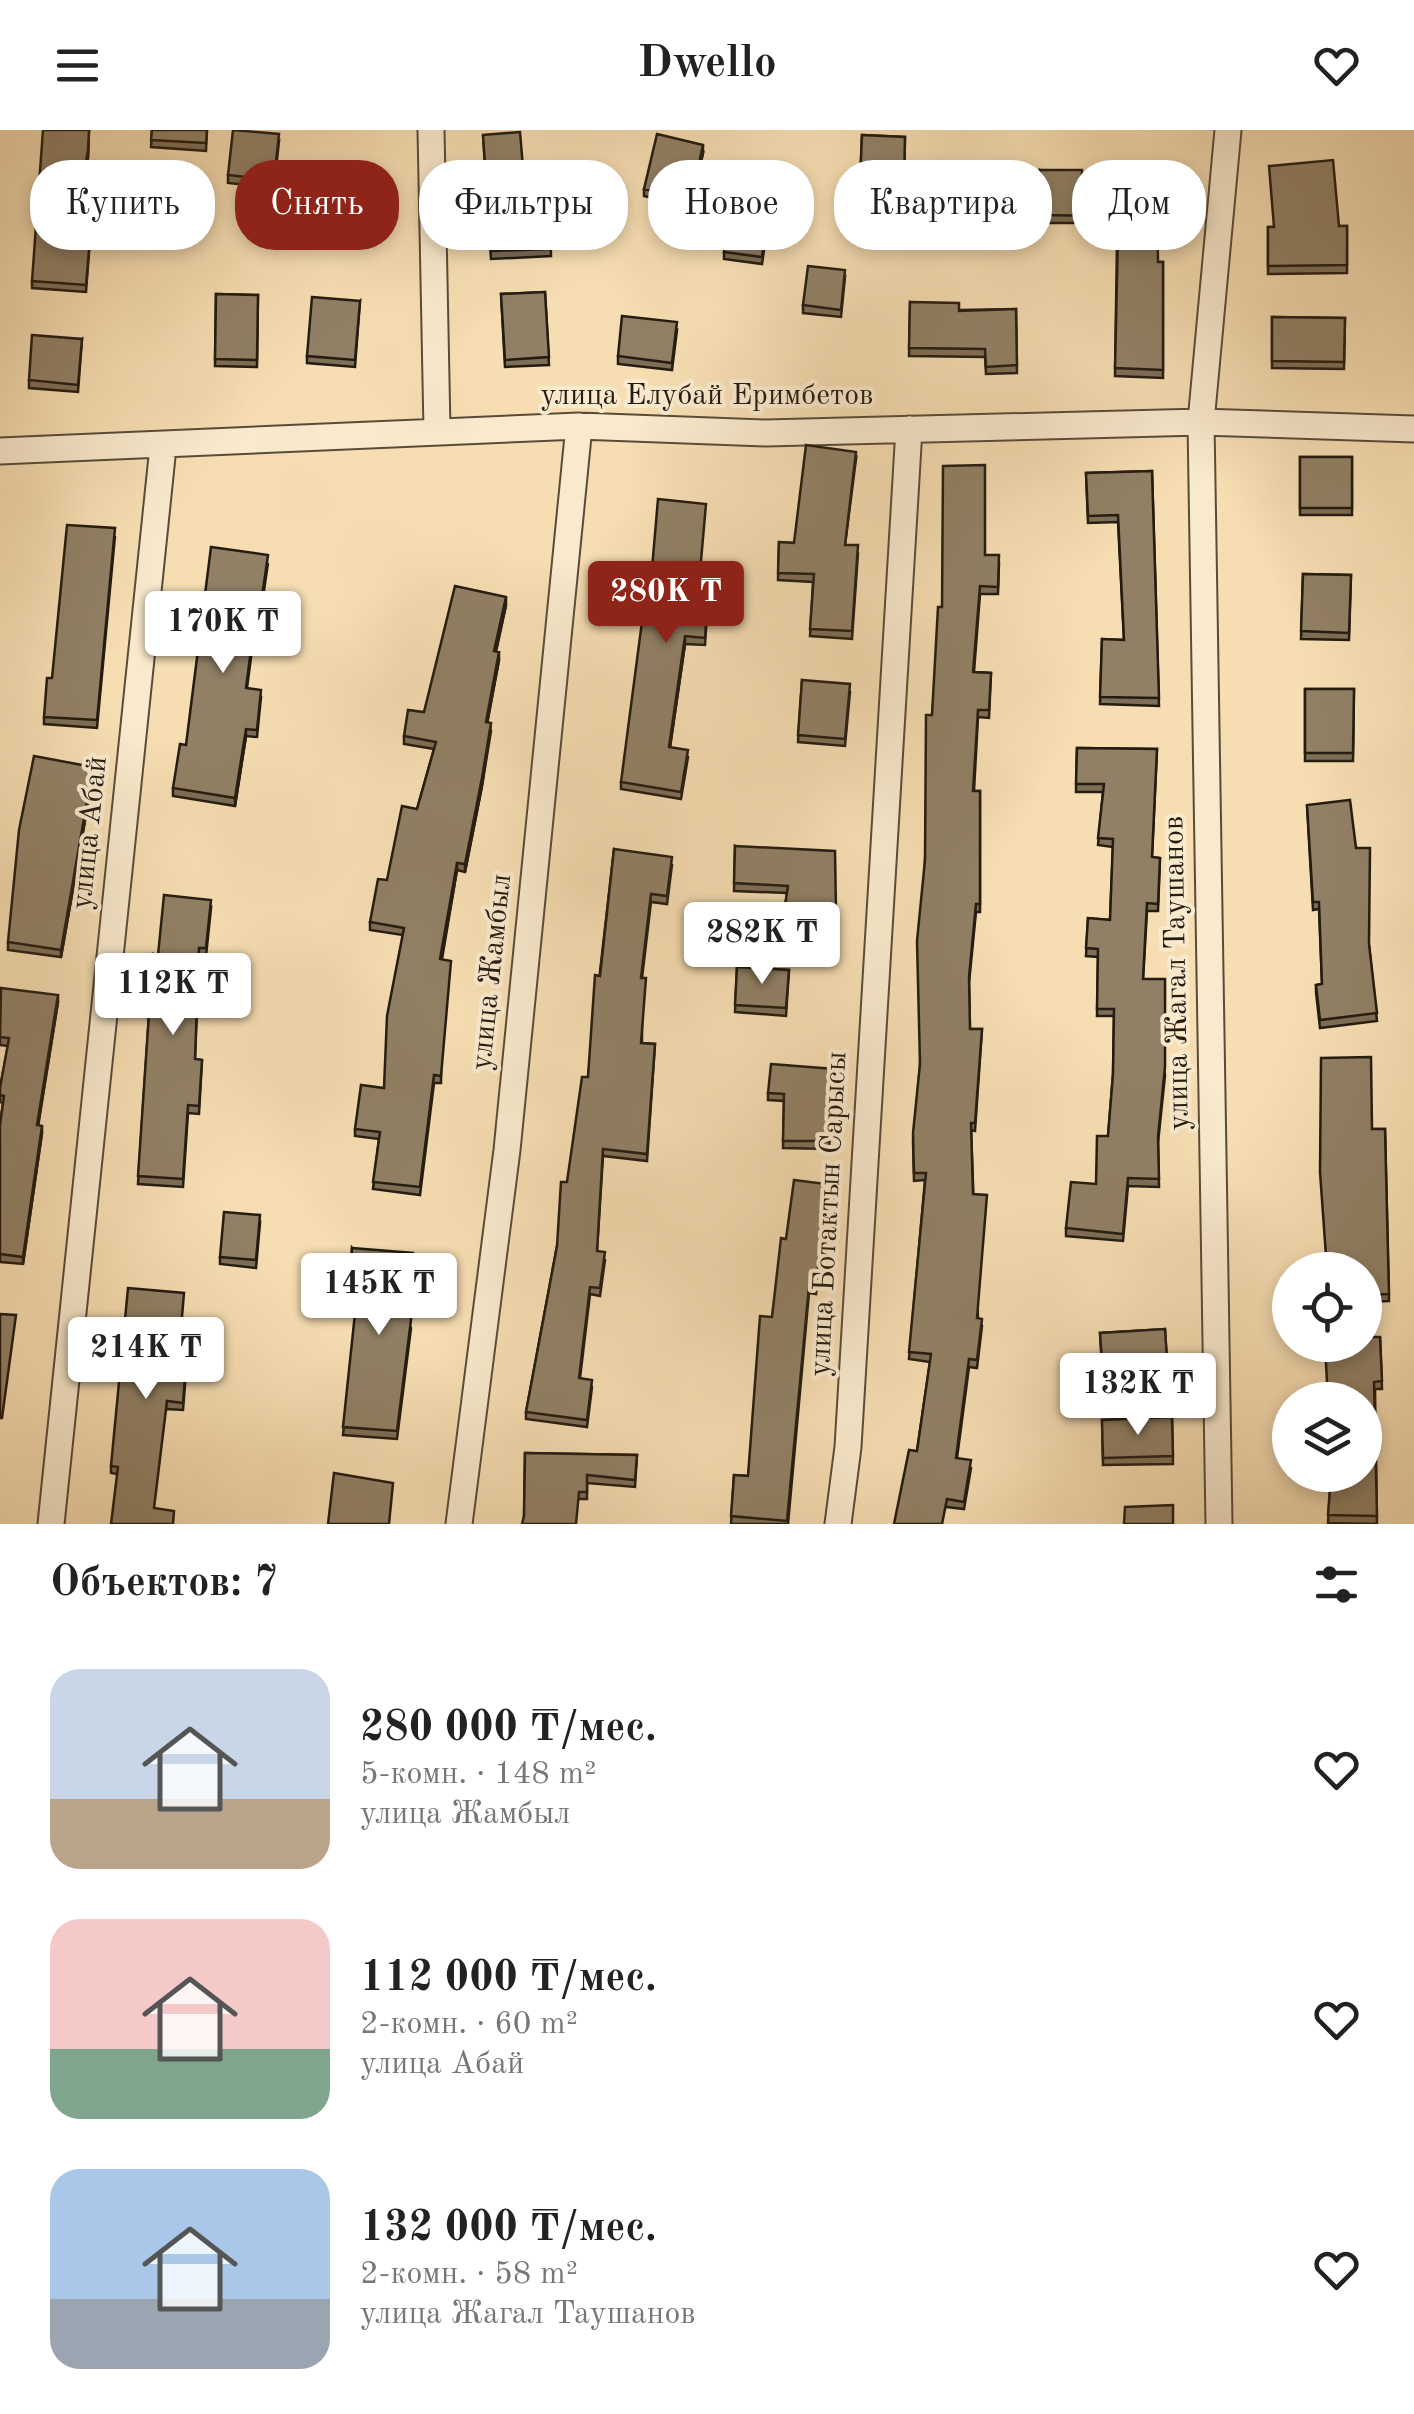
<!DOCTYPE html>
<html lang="ru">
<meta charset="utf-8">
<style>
body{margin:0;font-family:"Old Standard TT",serif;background:#f2f2f2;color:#222;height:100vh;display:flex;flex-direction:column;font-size:38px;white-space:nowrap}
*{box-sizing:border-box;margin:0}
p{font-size:32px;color:#767676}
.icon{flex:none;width:55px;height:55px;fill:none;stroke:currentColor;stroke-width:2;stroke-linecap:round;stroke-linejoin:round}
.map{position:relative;height:1394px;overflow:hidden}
.drawer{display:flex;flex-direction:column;background:#fff;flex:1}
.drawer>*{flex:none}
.hud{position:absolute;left:30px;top:30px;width:1355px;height:90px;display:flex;gap:20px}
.controls{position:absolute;left:1272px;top:1122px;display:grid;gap:20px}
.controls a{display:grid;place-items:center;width:110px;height:110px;border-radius:50%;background:#fff;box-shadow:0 5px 15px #0003;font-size:50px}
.price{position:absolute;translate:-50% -85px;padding:0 22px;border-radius:10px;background:#fff;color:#222;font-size:32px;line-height:65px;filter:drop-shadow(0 2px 5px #0008)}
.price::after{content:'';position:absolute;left:50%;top:60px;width:30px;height:22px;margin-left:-15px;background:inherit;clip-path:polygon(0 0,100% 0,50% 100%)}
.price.current{background:#8f2418;color:#fff}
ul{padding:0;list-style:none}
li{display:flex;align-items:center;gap:30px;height:250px;padding:0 50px}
li span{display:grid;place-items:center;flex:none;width:280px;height:200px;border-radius:30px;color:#555}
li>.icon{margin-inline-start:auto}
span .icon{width:120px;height:120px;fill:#fffc;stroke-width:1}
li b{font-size:42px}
h2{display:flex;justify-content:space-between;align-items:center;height:120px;padding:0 50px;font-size:42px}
.pill{padding:0 35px;border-radius:40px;background:#fff;box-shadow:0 5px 15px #0003;font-size:35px;line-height:90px}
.pill.current{background:#8f2418;color:#fff}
header{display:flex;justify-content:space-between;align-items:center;height:130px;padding:0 50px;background:#fff;font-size:45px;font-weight:700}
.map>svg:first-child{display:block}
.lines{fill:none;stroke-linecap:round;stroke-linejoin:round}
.minor-casing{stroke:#584c39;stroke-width:29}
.minor{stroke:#f9e9cd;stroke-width:25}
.wall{fill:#7d6e57;stroke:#241c11;stroke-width:2.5}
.shaded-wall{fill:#665a47;stroke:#241c11;stroke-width:2.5}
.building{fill:#918065;stroke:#241c11;stroke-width:2.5}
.labels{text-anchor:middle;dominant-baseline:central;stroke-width:8;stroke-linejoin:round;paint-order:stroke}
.street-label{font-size:30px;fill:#241c11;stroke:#f9e9cd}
</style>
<header><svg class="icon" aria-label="menu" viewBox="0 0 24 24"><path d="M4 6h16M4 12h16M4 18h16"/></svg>Dwello<svg class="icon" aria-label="heart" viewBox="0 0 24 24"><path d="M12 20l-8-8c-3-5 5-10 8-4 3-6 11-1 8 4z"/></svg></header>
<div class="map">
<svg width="1414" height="1394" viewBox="0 0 1414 1394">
<rect width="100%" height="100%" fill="#f6ddb2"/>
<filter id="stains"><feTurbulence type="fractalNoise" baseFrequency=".002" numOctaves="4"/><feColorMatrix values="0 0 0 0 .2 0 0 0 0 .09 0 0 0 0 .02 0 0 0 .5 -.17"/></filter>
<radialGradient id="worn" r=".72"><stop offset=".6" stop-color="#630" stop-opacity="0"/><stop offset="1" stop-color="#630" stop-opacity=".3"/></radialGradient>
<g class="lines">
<defs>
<path id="minor" d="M431,0L437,300
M0,321L579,296L766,303L1201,292L1414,299
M51,1394L163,317
M459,1394L507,1020L579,296
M838,1394L848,1317L909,299
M1219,1394L1201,292L1228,0"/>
</defs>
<use href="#minor" class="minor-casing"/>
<use href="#minor" class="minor"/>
</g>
<path class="wall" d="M89,0L88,28L76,108L90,109L86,162L32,158V151Z
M152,0H207L206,21L151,17Z
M483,5L526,73L550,72L551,126L491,129Z
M862,5L905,7L904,59L860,58Z
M279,11L274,58L228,53V45Z
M703,23L691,77L644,66V59Z
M304,40L365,41L364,91L302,89Z
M1040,40L1082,64L1158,132H1163V248L1115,246L1117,112H1106V93H1039Z
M770,77L762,134L724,129V122Z
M1347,96V143L1268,144V97Z
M845,147L841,187L803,183V175Z
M545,162L549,235L505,237L501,164Z
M216,164L258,165L257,237L215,236Z
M360,171L355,237L307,233V226Z
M910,172L959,180L1016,179L1017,243L986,244L985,227L909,226Z
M1272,187L1345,188L1344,239L1272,238Z
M677,200L672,240L618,234V226Z
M82,209L78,262L29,258V250Z
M1300,327H1352V385H1300Z
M856,329L845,415L858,423L852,509L810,506L813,452L778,450L779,412L794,413Z
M1152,341L1159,576L1100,574L1102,509L1124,510L1118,392L1088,393L1086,343Z
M115,406L97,598L44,594V587L52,548Z
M985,425L999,433L998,464H980L974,542L991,543L989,588L978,587L974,661H980V782H976L969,853L970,899H982L975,1001L971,1000L978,1188L982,1196L977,1238L969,1237L957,1328L971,1338L964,1379L947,1377L917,1321L930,1232L909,1229L925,1050L914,1051L913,1011L920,936L925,730L932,585L942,477Z
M268,433L262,474H258L247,558L261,567L257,607L246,606L235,676L173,666V658L186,615Z
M1303,444L1351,445L1349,510L1301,509Z
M698,466H708L705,515L685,514L670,617L688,627L681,669L621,659V652Z
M506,475L496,522L499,530L487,593L491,601L482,656L465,742L457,740L442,829L441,953H434L420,1065L373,1059L379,1009L355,1006V999L384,958L403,805L370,800V792L417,679L434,619L404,614V606L424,582Z
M802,550L850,562L845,616L798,612Z
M1305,559H1354L1353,631H1305Z
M1077,618L1157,619L1152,727L1160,728L1158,781H1147L1143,849L1165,945L1158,1013L1159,1057L1128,1056L1123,1111L1066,1106V1098L1096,1054L1108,1006L1113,944L1114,886H1097L1098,827L1086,826L1088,788L1110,790L1113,717L1098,715L1103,662H1076Z
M93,645L61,827L8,820V812Z
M1307,675L1369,815L1377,891L1320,898L1316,862V855L1322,854L1319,779L1313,780Z
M735,716L836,790L830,830L779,822L787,763L734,761Z
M614,719L672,735L667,774L651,772L642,848V913L655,914L647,1031L603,1026L597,1121L605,1130L600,1166L590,1164L580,1248L592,1257L587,1297L526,1289V1282L557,1116L567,1052L588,947Z
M211,778L206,826L199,825L195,929L202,930L199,984L188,983L183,1057L138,1054L153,824L158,825Z
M737,837L789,840L786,886L735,882Z
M0,864L58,872L38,995L42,1003L23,1134L0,1132V995L3,973L0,972V958L8,916L0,915Z
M834,939L829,1019L783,1018L784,971L768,970V963Z
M1372,999H1385L1389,1171L1365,1172V1140Z
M834,1062L828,1109H822L816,1164L809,1163L788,1394H731L734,1345L748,1346L772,1187L786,1109Z
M260,1093L256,1138L220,1134V1127Z
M352,1118L411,1198L397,1309L343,1305L358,1162H350Z
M1165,1199L1168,1251L1103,1255L1100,1203Z
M1380,1207L1382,1259H1375L1377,1394L1328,1393L1331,1345Z
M178,1234L186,1242L183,1280L167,1279L117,1344L111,1343V1336Z
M1172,1287L1173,1334L1103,1335L1102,1290Z
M525,1323L637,1325L635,1357L587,1353V1369H579L524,1386Z"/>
<path class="shaded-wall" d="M89,0L88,28L74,116V108Z
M703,15V23L691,77V70Z
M506,467V475L494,529V521Z
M685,506V514L669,624V617Z
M499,522V530L486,600V592Z
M491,593L482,656L465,742V734Z
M246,599V606L235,676V668Z
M93,637V645L61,827V820Z
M457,733V740L440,836V829Z
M58,865V872L37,1003V995Z
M42,996V1003L23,1134V1127Z"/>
<path class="building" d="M43,0H89L88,20L74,108L90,109L86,155L32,151Z
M152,0H207L206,13L151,10Z
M233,0L279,4L274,50L228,45Z
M520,2L526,73L550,72L551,119L491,121L483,5Z
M657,4L703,15L691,70L644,59Z
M862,5L905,7L904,51L860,50Z
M1333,30L1339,96H1347V135L1268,136V97H1274L1269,36Z
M304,40L365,41L364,84L302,82Z
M1040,40H1082V64L1157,63L1158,132H1163V240L1115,238L1118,104H1106V86L1039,85Z
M732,65L770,69L762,127L724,122Z
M808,136L845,140L841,180L803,175Z
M545,162L549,227L505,230L501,164Z
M216,164L258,165L257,230L215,229Z
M312,167L360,171L355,230L307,226Z
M910,172L959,173V181L1016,179L1017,235L986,237L985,219L909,218Z
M622,186L677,192L672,233L618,226Z
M1272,187L1345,188L1344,232L1272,231Z
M32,205L82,209L78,255L29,250Z
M806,315L856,322L845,415H858L852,501L810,499L814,444L778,443L779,412L794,413Z
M1300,327H1352V378H1300Z
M985,335V425H999L998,457L980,456L973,542L991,543L989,580H978L973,661H980V774H976L969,847L970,899H982L975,993H971L973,1064L987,1065L977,1188L982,1189L977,1230L969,1229L956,1328L971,1330L964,1372L947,1369L942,1394H894L909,1320L917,1321L931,1224L909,1222L926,1043H914L913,1003L920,934L917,811L925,730L926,585H932L938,477H942L943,336Z
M1152,341L1159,568L1100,567L1102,509L1124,510L1118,385L1088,386L1086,343Z
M658,369L706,374L698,465L708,466L705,508L685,506L669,617L688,620L681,662L621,652L646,461L650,462Z
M67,395L115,398L97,590L44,587L47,548H52Z
M211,417L268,425L262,467L258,466L246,558L261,560L257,600L246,599L235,668L173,658L180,614L186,615Z
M1303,444L1351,445L1349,503L1301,501Z
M455,456L506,467L494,521L499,522L486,592L491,593L482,648L465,734L457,733L440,829L451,831L441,946L434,945L420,1057L373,1052L380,1002L355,999L361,955L384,958L387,886L404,798L370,792L378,749L387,750L402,676L417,679L436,612L404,606L408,580L424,582Z
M802,550L850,554L845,609L798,605Z
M1305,559H1354L1353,623H1305Z
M1077,618L1157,619L1152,727L1160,728L1158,774L1147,773L1143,849H1165V937L1158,1007L1159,1049L1128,1048L1123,1104L1066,1098L1071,1052L1096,1054L1097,1006H1108L1113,944L1114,879H1097L1098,819L1086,818L1088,788L1110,790L1113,709L1098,708L1104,654H1076Z
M34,626L93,637L61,820L8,812L19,700Z
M1350,670L1356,718H1370L1369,814L1377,883L1320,890L1316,855L1322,854L1319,772H1313L1307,675Z
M735,716L835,721L836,782L830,822L779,815L788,756L734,753Z
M614,719L672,727L667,766L651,764L641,848H646L641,913L655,914L647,1024L603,1019L597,1121L605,1122L600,1158L590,1157L579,1248L592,1250L587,1290L526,1282L557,1116L561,1052H567L582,947H588L595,845L600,846Z
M164,765L211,770L206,818H199L195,929L202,930L199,976L188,975L183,1049L138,1046L153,824L158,825Z
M737,837L789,840L786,878L735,875Z
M1,858L58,865L37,995L42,996L23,1127L0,1124V995L4,966L0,965V958L9,908L0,907Z
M1371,927L1372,999H1385L1389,1164L1365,1165V1140H1327L1320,1042L1321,928Z
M771,934L834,939L829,1011H783L784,964L768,963Z
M794,1050L834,1055L828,1102L822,1101L816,1156H809L787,1391L731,1386L734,1345L748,1346L760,1186L772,1187L781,1108L786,1109Z
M224,1082L260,1085L256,1130L220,1127Z
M352,1118L413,1123L411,1190L397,1301L343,1297L358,1155L350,1154Z
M128,1158L184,1163L178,1234H186L183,1273L167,1271L154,1378L174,1381L173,1394H111L118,1337L111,1336Z
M0,1184L16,1185L2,1288H0Z
M1165,1199L1168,1244L1103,1247L1100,1203Z
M1365,1207H1380L1382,1251L1374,1252L1377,1386L1328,1385L1331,1345H1365V1270H1328L1325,1215H1365Z
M1172,1287L1173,1326L1103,1328L1102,1290Z
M525,1323L637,1325L635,1350L587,1345V1362H579L576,1394H522L524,1386Z
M334,1343L393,1353L389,1394H328Z
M1173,1375V1394H1124L1125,1377Z"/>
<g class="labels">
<g class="street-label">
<text x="707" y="266">улица Елубай Еримбетов</text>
<text transform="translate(90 703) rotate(-84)">улица Абай</text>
<text transform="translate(492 842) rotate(-84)">улица Жамбыл</text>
<text transform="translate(1177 843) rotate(-91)">улица Жагал Таушанов</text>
<text transform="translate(829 1084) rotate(-87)">улица Ботактын Сарысы</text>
</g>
</g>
<rect width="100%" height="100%" filter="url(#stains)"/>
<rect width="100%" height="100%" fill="url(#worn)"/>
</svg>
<div class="controls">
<a><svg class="icon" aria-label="locate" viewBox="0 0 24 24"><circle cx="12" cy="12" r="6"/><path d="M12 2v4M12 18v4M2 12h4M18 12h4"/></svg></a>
<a><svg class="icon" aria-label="layers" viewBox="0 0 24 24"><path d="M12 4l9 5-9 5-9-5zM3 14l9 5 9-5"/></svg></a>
</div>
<b class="price current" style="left:666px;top:516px">280K ₸</b>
<b class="price" style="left:223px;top:546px">170K ₸</b>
<b class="price" style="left:762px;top:857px">282K ₸</b>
<b class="price" style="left:173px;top:908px">112K ₸</b>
<b class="price" style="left:379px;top:1208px">145K ₸</b>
<b class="price" style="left:146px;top:1272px">214K ₸</b>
<b class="price" style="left:1138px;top:1308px">132K ₸</b>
<div class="hud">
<a class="pill">Купить</a>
<a class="pill current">Снять</a>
<a class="pill">Фильтры</a>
<a class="pill">Новое</a>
<a class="pill">Квартира</a>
<a class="pill">Дом</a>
</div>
</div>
<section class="drawer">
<h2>Объектов: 7<svg class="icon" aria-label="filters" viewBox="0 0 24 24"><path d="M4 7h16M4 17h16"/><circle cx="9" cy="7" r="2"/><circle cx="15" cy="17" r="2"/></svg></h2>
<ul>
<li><span style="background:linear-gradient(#c9d6e8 65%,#b9a48a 0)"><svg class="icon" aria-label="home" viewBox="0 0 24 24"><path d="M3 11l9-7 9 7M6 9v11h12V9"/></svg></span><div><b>280 000 ₸/мес.</b><p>5-комн. · 148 m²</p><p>улица Жамбыл</p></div><svg class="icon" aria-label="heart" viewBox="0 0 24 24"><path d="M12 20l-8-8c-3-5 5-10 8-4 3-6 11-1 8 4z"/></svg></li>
<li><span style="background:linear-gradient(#f6c9c9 65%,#7fa58c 0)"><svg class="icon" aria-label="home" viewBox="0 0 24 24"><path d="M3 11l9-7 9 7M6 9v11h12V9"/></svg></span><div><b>112 000 ₸/мес.</b><p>2-комн. · 60 m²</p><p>улица Абай</p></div><svg class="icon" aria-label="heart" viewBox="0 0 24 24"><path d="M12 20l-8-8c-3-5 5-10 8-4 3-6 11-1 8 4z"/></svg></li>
<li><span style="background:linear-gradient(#a9c7e8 65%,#9aa5b1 0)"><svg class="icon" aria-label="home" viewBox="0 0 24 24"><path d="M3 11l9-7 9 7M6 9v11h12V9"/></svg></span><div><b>132 000 ₸/мес.</b><p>2-комн. · 58 m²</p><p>улица Жагал Таушанов</p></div><svg class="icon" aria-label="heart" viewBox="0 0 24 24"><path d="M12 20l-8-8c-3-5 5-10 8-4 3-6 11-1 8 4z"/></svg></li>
</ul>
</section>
